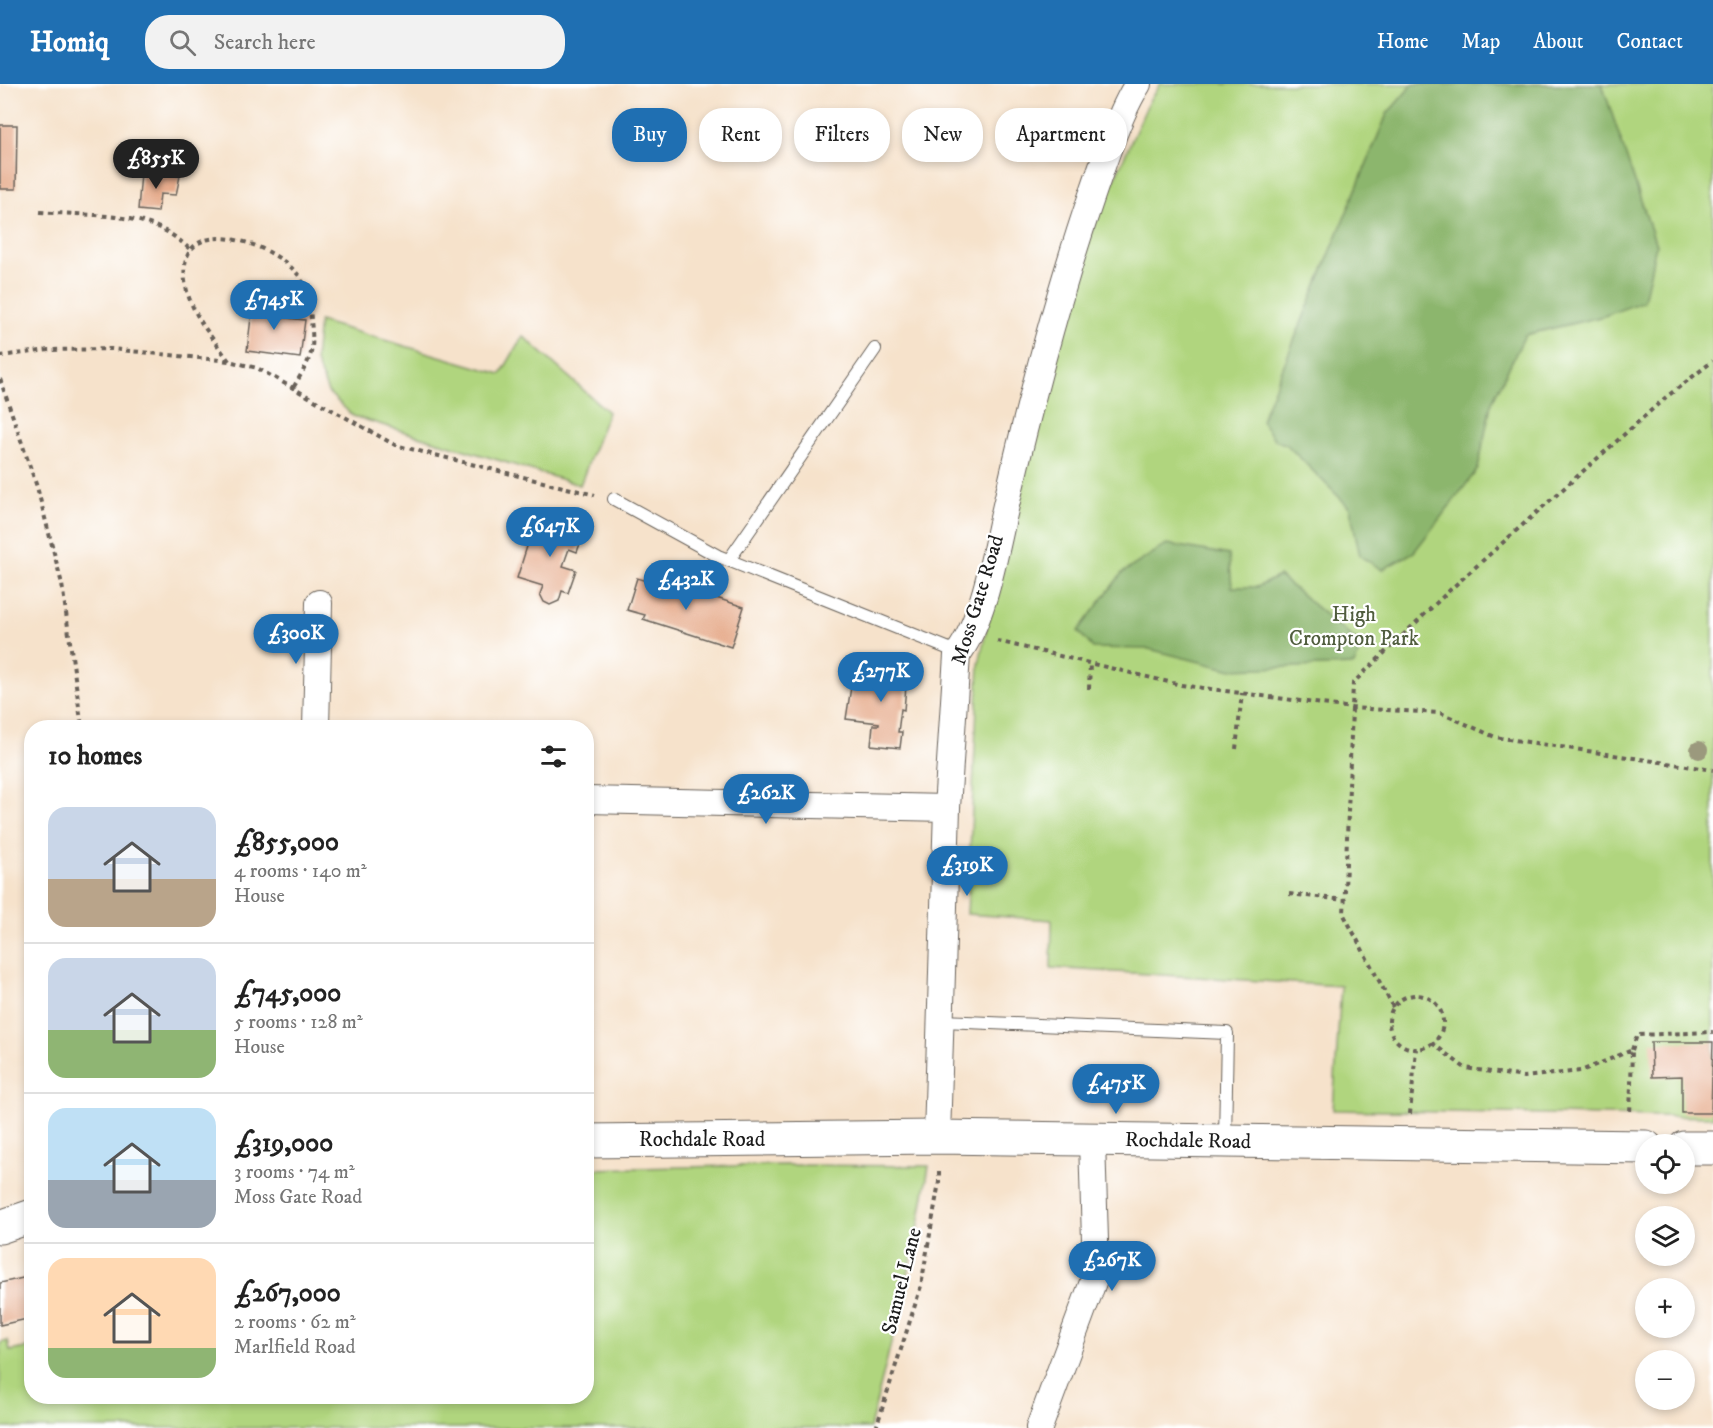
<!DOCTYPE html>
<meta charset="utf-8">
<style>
body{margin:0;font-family:"IM FELL DW Pica",serif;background:#f2f2f2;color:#222;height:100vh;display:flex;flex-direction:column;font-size:22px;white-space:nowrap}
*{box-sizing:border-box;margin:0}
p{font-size:20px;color:#767676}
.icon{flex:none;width:33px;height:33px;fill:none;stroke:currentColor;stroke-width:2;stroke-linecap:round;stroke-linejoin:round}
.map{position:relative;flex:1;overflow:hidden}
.sheet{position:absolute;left:24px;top:636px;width:570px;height:684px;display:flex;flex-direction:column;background:#fff;border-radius:24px;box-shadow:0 3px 9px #0003}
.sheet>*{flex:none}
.top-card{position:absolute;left:612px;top:24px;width:570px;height:54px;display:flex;gap:12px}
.tools{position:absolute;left:1635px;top:1050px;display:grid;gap:12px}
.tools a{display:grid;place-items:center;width:60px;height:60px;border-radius:50%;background:#fff;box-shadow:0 3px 9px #0003;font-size:30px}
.price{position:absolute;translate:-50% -51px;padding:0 14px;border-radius:21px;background:#1f6fb2;color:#fff;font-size:20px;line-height:39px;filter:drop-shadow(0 2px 3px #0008)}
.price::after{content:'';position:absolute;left:50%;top:36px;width:18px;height:14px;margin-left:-9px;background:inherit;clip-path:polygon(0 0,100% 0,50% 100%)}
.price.active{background:#222;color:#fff}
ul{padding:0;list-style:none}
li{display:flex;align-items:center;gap:18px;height:150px;padding:0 24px}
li+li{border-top:2px solid #e0e0e0}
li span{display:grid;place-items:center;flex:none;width:168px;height:120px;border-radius:18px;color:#555}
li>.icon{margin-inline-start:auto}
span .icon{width:72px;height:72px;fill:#fffc;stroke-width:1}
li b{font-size:26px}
h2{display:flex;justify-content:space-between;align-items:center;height:72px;padding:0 24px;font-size:26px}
.tag{padding:0 21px;border-radius:24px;background:#fff;box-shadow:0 3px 9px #0003;font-size:21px;line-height:54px}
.tag.active{background:#1f6fb2;color:#fff}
header{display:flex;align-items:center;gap:36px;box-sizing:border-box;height:84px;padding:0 30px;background:#1f6fb2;color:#fff}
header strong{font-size:28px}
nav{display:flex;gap:33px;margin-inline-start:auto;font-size:21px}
.search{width:420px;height:54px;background:#f2f2f2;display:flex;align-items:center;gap:15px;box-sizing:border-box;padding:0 21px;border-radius:24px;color:#767676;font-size:22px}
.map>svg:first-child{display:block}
.green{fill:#b0d57e;stroke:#66784d;stroke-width:1.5}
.forest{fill:#8cb66d;stroke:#546944;stroke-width:1.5}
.building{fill:#e6ab8b}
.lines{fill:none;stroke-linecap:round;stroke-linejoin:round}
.service-casing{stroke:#686159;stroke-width:14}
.minor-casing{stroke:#686159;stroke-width:28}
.secondary-casing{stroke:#686159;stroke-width:35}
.path{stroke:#686159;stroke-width:4;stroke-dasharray:4.5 4.5;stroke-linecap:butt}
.service{stroke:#fff;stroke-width:12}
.minor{stroke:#fff;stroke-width:26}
.secondary{stroke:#fff;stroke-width:33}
.tree{fill:#9b997d}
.labels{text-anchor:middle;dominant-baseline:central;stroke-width:4.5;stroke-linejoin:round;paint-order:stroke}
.street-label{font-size:21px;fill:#1c1c1c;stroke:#fff}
.park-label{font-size:21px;fill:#505d3e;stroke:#fff}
</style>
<header>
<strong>Homiq</strong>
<div class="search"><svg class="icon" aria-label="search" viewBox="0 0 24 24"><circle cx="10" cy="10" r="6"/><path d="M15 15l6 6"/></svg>Search here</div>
<nav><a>Home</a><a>Map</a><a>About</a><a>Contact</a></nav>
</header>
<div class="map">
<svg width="1713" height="1344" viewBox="0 0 1713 1344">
<rect width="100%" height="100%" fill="#fff"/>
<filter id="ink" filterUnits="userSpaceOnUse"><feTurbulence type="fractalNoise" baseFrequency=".0167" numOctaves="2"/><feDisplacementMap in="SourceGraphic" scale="12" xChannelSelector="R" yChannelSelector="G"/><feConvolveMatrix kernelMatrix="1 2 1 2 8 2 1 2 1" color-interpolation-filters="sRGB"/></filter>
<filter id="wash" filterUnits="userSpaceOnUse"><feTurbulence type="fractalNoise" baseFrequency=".008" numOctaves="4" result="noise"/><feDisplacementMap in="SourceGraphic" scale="24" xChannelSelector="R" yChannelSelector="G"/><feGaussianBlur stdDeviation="1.35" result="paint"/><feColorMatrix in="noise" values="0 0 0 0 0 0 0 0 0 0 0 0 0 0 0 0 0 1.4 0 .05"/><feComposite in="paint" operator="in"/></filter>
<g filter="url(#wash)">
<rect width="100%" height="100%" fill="#f6e2cb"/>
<path class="green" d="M1160,0H1713V1033L1333,1026L1341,902L1051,884L1052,836L967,830L979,580L1005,457L1087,157L1149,17Z
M319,237L501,290L523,252L608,328L580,401L353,332L328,308L315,276Z
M785,1081L929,1082L916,1158L870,1344H0V1259L8,1257L10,1267L31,1263L32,1312H586L587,1085Z"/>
<path class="forest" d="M1413,0H1602L1656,161L1644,217L1604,232L1525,251L1491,320L1478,385L1414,468L1382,486L1360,472L1350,424L1287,361L1275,356L1261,337L1387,30Z
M1167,460L1229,471L1232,503H1257L1279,492L1362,561L1354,581L1228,585L1149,565L1093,564L1078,547L1122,489Z"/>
<g id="blocks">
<path class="building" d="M0,41H17L16,105H0Z
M141,89L180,92L176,111L160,110L158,128L138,126Z
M254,209L271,211L269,232L305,236L300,274L247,267Z
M537,431L570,441L569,444L584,449L577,468L569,465L563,482L576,486L568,509L562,507L559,517L550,521L544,518L540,510L543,502L517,494Z
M637,494L653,499L655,494L744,523L731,563L643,535L645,531L627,526Z
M874,576L905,580L904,590H907L904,626L901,625L898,648H902L900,664L871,661L873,641H879V639L846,635L851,603L870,604Z
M1651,958H1713L1711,1029H1682V992L1652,993Z
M32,1192V1234L0,1241V1199Z"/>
</g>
</g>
<g filter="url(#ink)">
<use href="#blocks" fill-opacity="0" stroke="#686159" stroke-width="1.5"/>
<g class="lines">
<defs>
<path id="service" d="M614,415L718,472L947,564L957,571
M729,476L875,265
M943,937L1227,949L1225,1056"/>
<path id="minor" d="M316,644L319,519
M586,716L947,724
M937,1053L947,724L957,571C985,535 996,462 1007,417C1031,314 1057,213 1091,114C1102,82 1120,27 1138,0
M1039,1344L1096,1190L1092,1056"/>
<path id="secondary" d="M586,1057L937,1053L1646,1063
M1684,1064H1713
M0,1143L32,1132"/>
</defs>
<use href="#service" class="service-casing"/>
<use href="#minor" class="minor-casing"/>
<use href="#secondary" class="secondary-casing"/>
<path class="path" d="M40,128C74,131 126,129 157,143C171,149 181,157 192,167
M0,272L49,266L111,265L229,277L257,284L395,361L595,411
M229,277C212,253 189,228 185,197C176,125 274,158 299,192C308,205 310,221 311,236C312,247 314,261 310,272C306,283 299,294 293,304
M0,295L37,403L62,500L82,644
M997,557L1181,601L1352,624L1441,629L1495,653L1713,686
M1089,605L1090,579
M1236,665L1242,609
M1289,810L1345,816
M1389 938a27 27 0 1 1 54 0a27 27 0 1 1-54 0Z
M1393,923L1344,831L1353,599L1452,504L1665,314L1713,277
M1432,959L1465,984L1524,993L1581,987L1632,966L1630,1031
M1632,966L1637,951L1713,948
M1410,1030L1416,965
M876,1344L921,1202L939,1098V1084"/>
<use href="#service" class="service"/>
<use href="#minor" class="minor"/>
<use href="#secondary" class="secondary"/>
</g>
<circle class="tree" cx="1699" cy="666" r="9"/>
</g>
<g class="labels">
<g class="street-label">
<text transform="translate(978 516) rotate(-73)">Moss Gate Road</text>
<text x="702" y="1056">Rochdale Road</text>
<text transform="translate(1188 1057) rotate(1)">Rochdale Road</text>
<text transform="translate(902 1197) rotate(-76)">Samuel Lane</text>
</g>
<g class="park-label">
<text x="1354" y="531">High<tspan x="1354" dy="24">Crompton Park</tspan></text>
</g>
</g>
</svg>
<div class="tools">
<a><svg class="icon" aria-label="locate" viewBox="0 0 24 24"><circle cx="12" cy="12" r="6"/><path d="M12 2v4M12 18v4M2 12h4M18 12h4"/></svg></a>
<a><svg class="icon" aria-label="layers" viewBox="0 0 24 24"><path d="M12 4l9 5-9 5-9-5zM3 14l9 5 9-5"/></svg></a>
<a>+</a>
<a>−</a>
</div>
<b class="price active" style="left:156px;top:106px">£855K</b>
<b class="price" style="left:274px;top:247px">£745K</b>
<b class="price" style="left:550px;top:474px">£647K</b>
<b class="price" style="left:686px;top:527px">£432K</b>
<b class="price" style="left:296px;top:581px">£300K</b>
<b class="price" style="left:881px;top:619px">£277K</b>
<b class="price" style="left:766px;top:741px">£262K</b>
<b class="price" style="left:967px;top:813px">£319K</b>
<b class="price" style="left:1116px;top:1031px">£475K</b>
<b class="price" style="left:1112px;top:1208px">£267K</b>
<div class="top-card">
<a class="tag active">Buy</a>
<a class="tag">Rent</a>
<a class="tag">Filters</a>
<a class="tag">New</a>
<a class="tag">Apartment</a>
</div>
<section class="sheet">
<h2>10 homes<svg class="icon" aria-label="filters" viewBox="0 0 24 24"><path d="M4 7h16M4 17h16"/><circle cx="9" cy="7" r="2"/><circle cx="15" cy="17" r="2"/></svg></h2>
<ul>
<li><span style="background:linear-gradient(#c9d6e8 60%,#b9a48a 0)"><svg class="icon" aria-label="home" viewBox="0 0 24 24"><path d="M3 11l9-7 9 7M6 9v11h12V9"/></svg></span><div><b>£855,000</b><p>4 rooms · 140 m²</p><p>House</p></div></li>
<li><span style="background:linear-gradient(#c9d6e8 60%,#8fb573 0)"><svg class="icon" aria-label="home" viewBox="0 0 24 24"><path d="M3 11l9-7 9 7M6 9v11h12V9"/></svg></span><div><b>£745,000</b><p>5 rooms · 128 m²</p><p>House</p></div></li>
<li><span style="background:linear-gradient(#bfe0f5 60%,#9aa5b1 0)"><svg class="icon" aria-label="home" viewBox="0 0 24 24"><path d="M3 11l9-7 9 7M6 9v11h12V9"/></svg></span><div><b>£319,000</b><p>3 rooms · 74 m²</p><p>Moss Gate Road</p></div></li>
<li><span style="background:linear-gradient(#ffd9b3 75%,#8fb573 0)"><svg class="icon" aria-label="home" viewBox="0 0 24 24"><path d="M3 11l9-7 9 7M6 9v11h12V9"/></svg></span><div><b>£267,000</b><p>2 rooms · 62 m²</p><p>Marlfield Road</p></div></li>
</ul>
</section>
</div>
